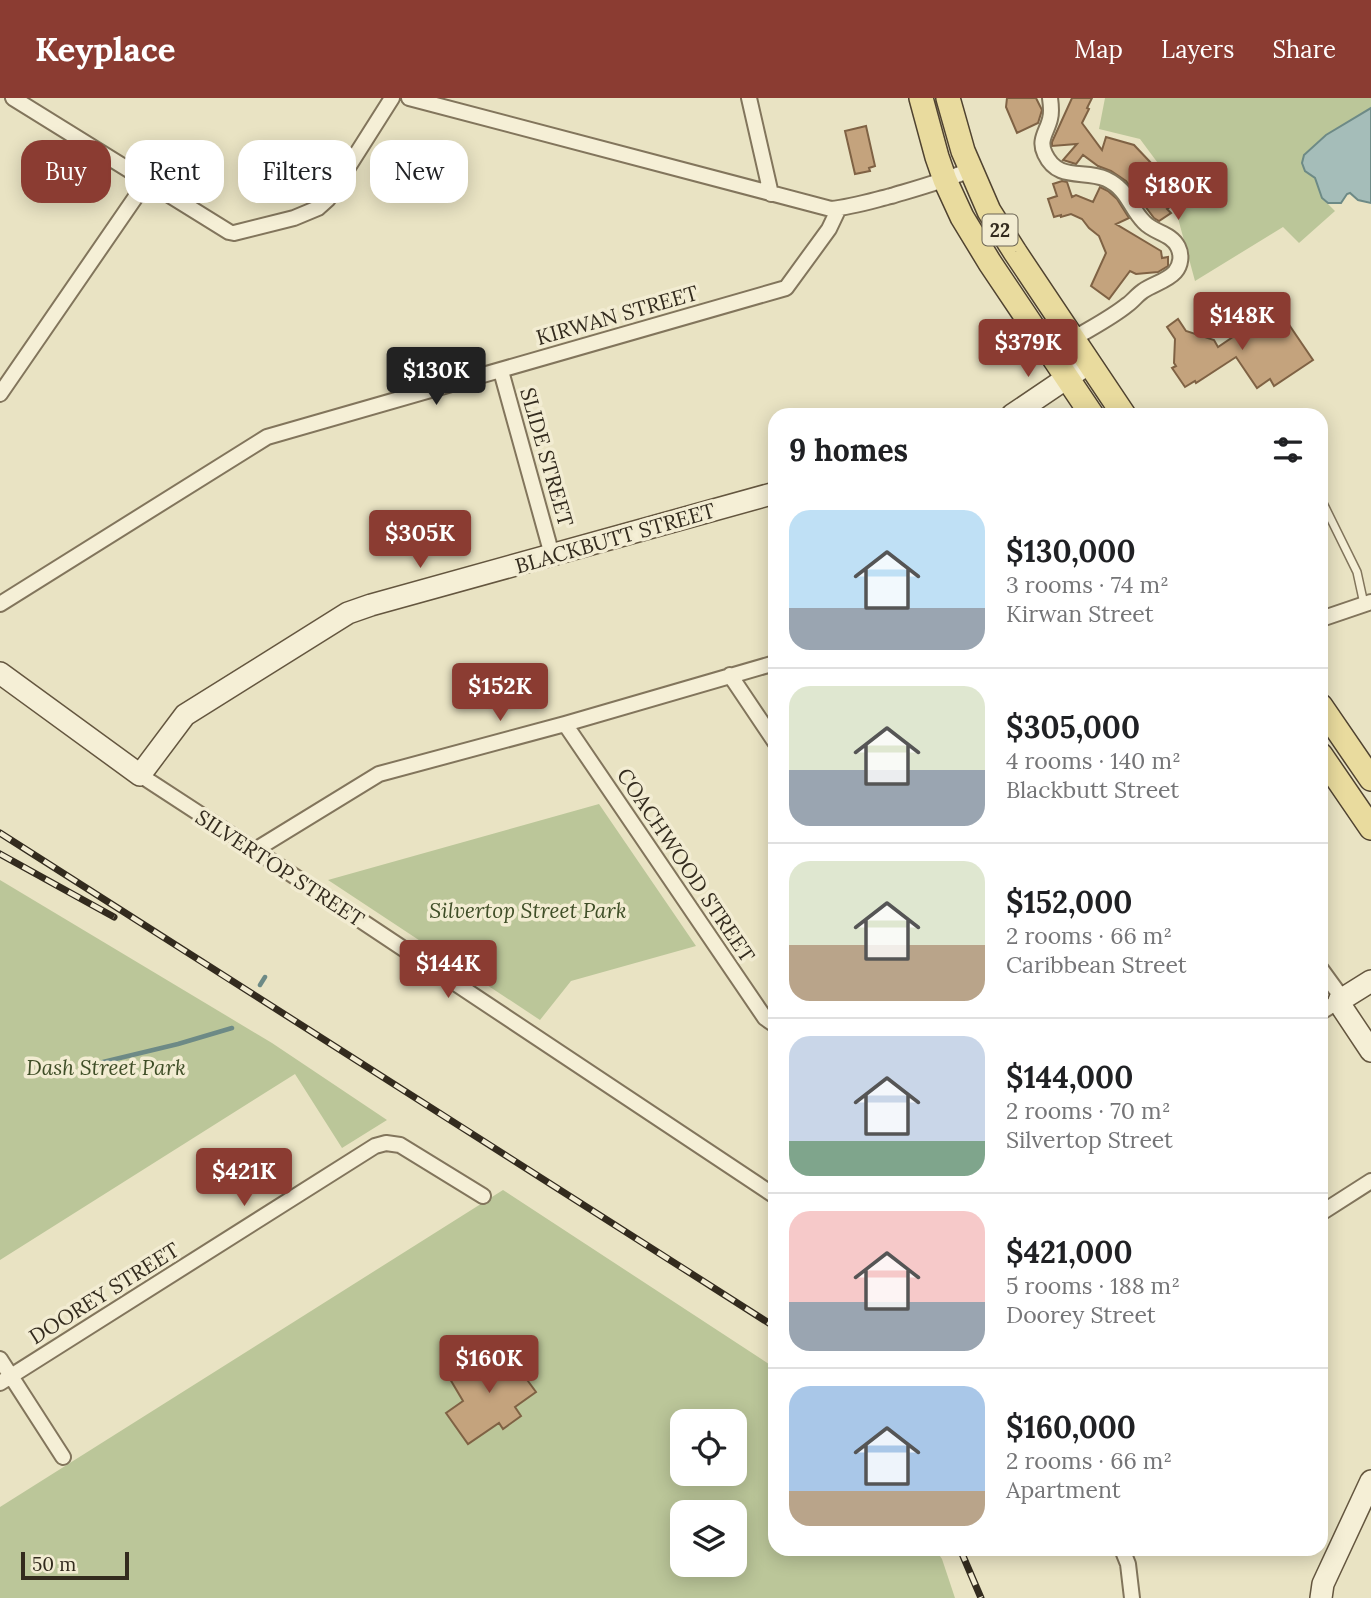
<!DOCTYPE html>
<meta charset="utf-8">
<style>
body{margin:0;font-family:Lora,serif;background:#f6f6f6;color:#202124;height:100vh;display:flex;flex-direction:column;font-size:26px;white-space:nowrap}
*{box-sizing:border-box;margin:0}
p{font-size:23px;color:#757577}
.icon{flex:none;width:38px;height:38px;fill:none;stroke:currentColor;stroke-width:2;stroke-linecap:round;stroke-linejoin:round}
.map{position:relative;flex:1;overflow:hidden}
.side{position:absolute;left:768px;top:310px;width:560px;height:1148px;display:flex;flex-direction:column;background:#fff;border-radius:21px;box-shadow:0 4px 18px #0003}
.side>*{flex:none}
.hud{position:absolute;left:21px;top:42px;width:642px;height:63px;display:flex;gap:14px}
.fabs{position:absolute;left:670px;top:1311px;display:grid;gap:14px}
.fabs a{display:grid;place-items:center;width:77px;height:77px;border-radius:14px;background:#fff;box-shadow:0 4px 18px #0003;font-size:35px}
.scale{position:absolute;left:21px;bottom:18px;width:108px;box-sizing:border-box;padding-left:7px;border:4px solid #332b1e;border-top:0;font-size:19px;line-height:24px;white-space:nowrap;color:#332b1e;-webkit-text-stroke:5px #f2ecd2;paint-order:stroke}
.price{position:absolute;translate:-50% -60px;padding:0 16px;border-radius:7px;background:#8b3c32;color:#fff;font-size:23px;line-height:46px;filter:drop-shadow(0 2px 4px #0008)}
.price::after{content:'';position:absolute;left:50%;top:42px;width:21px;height:16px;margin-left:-10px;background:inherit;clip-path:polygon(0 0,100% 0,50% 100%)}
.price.active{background:#222;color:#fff}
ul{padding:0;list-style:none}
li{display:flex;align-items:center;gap:21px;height:175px;padding:0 21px}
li+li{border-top:2px solid #e0e0e0}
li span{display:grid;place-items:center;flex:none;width:196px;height:140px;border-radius:21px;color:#555}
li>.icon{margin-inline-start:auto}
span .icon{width:84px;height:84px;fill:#fffc;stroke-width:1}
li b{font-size:30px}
h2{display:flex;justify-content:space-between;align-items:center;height:84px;padding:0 21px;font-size:30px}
.pill{padding:0 24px;border-radius:21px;background:#fff;box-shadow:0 4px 18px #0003;font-size:24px;line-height:63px}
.pill.active{background:#8b3c32;color:#fff}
header{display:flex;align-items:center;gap:42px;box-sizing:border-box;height:98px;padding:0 35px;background:#8b3c32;color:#fff}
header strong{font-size:33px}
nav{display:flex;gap:38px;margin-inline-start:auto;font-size:24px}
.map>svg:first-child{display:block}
.green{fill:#bbc699;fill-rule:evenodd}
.water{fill:#a5bdb9;stroke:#6d8a86;stroke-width:2}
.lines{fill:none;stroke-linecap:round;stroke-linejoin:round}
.stream{stroke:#6d8a86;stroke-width:4.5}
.building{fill:#c4a37d;stroke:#7f6244;stroke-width:2}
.lane-casing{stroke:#82755c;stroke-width:10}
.street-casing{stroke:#82755c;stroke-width:18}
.secondary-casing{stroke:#64563f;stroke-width:24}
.primary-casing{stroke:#504330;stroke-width:26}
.lane{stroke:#f5efd6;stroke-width:7}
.street{stroke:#f5efd6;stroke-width:14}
.secondary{stroke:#f5efd6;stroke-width:21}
.primary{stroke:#e9db9e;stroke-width:23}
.rail-casing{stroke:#332b1e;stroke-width:7}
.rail{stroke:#f2ecd2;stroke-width:4.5;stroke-dasharray:13;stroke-linecap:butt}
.labels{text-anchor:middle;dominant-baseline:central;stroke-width:7;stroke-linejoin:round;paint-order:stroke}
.shield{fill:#f2ecd2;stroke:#6c6554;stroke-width:2}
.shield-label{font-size:19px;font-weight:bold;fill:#332b1e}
.street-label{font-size:21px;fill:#332b1e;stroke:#f2ecd2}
.park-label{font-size:21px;font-style:italic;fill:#3f4e27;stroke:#f2ecd2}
</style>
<header>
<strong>Keyplace</strong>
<nav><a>Map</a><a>Layers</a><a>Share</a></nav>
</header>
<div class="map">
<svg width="1371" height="1500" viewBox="0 0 1371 1500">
<rect width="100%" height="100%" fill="#e9e3c3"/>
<path class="green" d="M1105,0H1371V10L1326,37L1305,72L1315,80L1322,100L1335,113L1299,145L1283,129L1195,183L1166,76L1140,41L1099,31Z
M599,706L696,848L571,883L540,922L328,782Z
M0,782L272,945L387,1022L342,1050L295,976L0,1162Z
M503,1092L775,1270V1451H935L942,1461L955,1500H0V1409ZM682,1323H735V1376H682ZM682,1414H735V1466H682Z"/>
<path class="water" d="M1371,10V105L1358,102L1350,95L1347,96L1341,105H1328L1322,100L1315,80L1305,73L1302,65L1304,57L1326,37Z"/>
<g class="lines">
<path class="stream" d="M260,887L265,879
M103,964L178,946L232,930"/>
</g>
<path class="building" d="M1007,0H1036L1042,12L1038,25L1017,35L1006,9Z
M1072,0H1092L1087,10L1089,11L1082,25L1102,52L1106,39L1134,47L1152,66L1156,71L1150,77L1173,107L1167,111L1171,115L1159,123L1154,120L1126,83L1111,73L1098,68L1083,57L1076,66L1063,62L1077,46L1052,48V44Z
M866,28L875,68L869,70L870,73L855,76L845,33Z
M1062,83L1067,84L1072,99L1076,97L1093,104L1100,89L1108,93L1117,101L1129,120L1116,126L1161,153L1162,160L1168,159V168L1158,174L1136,176L1130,173L1109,201L1091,188L1106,155L1099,138L1089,130L1082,121L1071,116L1061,119V117L1054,119L1048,101L1057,98L1053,86Z
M1277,209L1313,262L1274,288L1270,281L1257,290L1236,259L1196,285L1195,283L1185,289L1172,270L1176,268L1174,265L1175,241L1167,229L1178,221L1186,233L1214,242L1218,249Z
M503,1249L536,1294L515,1309L521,1318L503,1331L499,1325L468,1346L446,1315L463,1303L450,1281L474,1264L477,1268Z"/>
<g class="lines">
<defs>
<path id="lane" d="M1321,401L1357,474L1364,506"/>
<path id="street" d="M13,0L229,134L234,135L294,120L318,110L328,101L392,0
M409,0L831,111C852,109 871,103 891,98C918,90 944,83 970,72
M749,0L771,96
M1050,0C1051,7 1052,14 1050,21C1047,34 1038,42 1045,56C1058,84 1084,71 1106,81C1129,92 1129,109 1144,124C1154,135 1171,135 1178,149C1182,157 1181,167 1175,174C1167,183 1153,186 1143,193C1137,197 1133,203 1127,207C1111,220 1091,230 1073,241
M501,273L552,457
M0,296L146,84
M0,506L267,339L786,190L829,131L839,110
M1321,521L1371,504
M730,577L775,644
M565,626L765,920L775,927
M140,677L255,752L775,1098
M255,752L379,676L565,626L775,565
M1321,871L1337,893L1339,903L1321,914
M1321,1115L1371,1083
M0,1261L63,1359
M0,1285L375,1048L386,1045L400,1047L483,1098
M1122,1451L1128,1466L1132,1500"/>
<path id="secondary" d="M1012,317L1089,265
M0,575L140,677L185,617L348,515L371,507L775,395
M1371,883L1339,903L1343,911L1371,953
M1321,1500L1323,1486L1371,1383"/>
<path id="primary" d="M921,0L937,59L945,82L962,119L990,165L1092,317
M948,0L963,53L989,113L1015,154L1124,317
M1321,608L1371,681
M1321,657L1371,730"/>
</defs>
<use href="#lane" class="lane-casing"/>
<use href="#street" class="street-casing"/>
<use href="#secondary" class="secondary-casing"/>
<use href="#primary" class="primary-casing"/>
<use href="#lane" class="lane"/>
<use href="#street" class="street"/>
<use href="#secondary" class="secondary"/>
<use href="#primary" class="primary"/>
<defs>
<path id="rail" d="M0,735L775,1229
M0,756L114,819
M960,1451L981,1500"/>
</defs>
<use href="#rail" class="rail-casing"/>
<use href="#rail" class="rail"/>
</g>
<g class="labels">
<rect class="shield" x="982.5" y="116.5" width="35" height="31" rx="5"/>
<g class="shield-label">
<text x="1000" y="132">22</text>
</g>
<g class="street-label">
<text transform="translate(617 217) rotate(-16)">KIRWAN STREET</text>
<text transform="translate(547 359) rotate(74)">SLIDE STREET</text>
<text transform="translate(615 440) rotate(-16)">BLACKBUTT STREET</text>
<text transform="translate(686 767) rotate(56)">COACHWOOD STREET</text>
<text transform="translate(280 770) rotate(33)">SILVERTOP STREET</text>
<text transform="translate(104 1195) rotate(-32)">DOOREY STREET</text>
</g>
<g class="park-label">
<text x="528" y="812">Silvertop Street Park</text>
<text x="106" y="969">Dash Street Park</text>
</g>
</g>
</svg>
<div class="fabs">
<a><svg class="icon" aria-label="locate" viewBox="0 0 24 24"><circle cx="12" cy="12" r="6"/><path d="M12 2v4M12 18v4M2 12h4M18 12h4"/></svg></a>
<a><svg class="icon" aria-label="layers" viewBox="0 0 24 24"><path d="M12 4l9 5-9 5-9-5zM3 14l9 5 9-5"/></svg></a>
</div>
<div class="scale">50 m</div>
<b class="price" style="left:1178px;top:124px">$180K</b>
<b class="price" style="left:1242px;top:254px">$148K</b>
<b class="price" style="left:1028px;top:281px">$379K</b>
<b class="price active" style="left:436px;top:309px">$130K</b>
<b class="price" style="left:420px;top:472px">$305K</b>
<b class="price" style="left:500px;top:625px">$152K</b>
<b class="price" style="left:448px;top:902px">$144K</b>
<b class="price" style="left:244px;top:1110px">$421K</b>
<b class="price" style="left:489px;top:1297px">$160K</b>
<div class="hud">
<a class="pill active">Buy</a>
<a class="pill">Rent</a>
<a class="pill">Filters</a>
<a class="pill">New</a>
</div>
<section class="side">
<h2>9 homes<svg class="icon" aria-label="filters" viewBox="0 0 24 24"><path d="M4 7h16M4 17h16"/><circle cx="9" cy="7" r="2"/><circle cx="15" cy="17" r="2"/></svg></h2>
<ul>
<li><span style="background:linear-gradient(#bfe0f5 70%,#9aa5b1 0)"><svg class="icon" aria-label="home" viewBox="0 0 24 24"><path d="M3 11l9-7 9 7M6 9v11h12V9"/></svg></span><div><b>$130,000</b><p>3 rooms · 74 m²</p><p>Kirwan Street</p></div></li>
<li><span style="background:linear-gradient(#dfe7d0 60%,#9aa5b1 0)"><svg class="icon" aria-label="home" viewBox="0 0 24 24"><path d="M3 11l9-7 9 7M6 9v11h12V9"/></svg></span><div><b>$305,000</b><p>4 rooms · 140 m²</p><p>Blackbutt Street</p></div></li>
<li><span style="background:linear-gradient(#dfe7d0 60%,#b9a48a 0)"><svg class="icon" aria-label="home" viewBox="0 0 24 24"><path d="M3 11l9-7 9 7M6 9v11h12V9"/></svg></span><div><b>$152,000</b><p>2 rooms · 66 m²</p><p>Caribbean Street</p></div></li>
<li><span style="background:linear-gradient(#c9d6e8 75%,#7fa58c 0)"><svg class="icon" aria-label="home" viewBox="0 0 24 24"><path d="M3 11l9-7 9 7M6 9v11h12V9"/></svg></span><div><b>$144,000</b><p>2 rooms · 70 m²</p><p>Silvertop Street</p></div></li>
<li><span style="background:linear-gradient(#f6c9c9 65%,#9aa5b1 0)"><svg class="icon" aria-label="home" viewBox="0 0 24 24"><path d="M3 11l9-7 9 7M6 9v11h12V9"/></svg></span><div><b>$421,000</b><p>5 rooms · 188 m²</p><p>Doorey Street</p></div></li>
<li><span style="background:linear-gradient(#a9c7e8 75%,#b9a48a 0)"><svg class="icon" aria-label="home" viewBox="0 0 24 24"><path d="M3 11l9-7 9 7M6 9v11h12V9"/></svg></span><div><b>$160,000</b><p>2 rooms · 66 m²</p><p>Apartment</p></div></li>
</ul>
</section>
</div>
